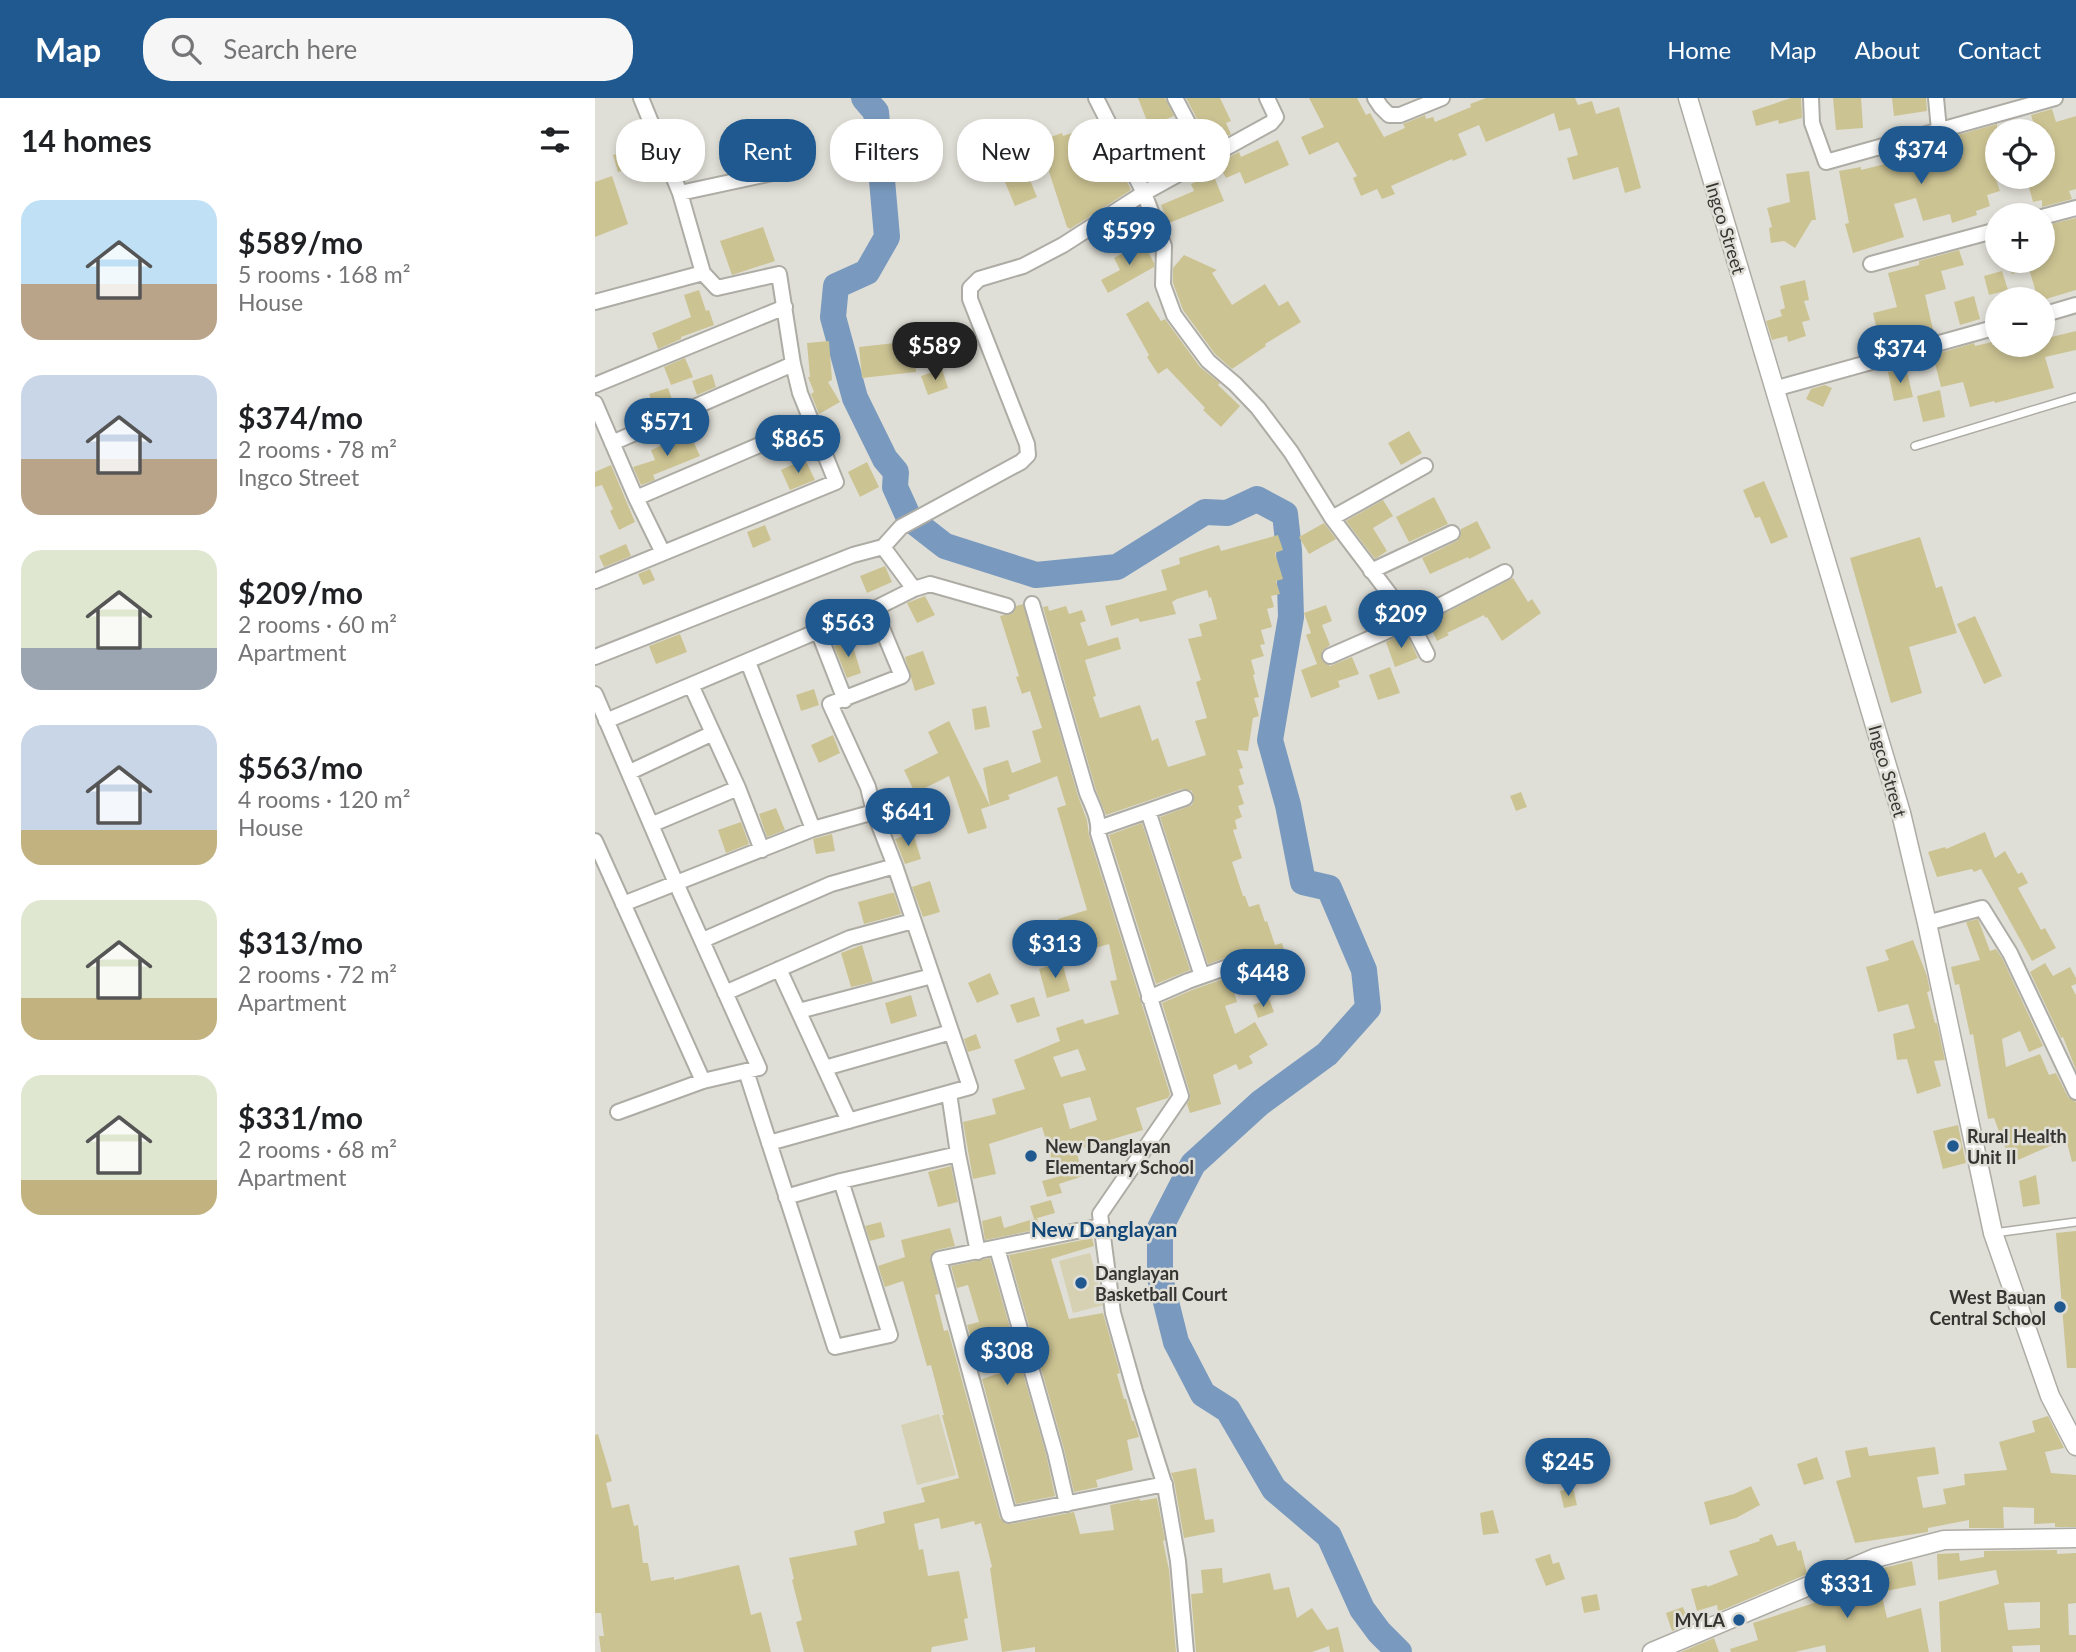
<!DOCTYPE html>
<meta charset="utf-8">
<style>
body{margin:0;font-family:Lato,sans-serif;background:#f6f6f6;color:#202124;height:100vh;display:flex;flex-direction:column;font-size:26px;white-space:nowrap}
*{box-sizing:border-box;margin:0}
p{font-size:23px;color:#757577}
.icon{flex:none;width:38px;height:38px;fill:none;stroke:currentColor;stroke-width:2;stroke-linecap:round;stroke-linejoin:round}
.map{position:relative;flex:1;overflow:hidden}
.side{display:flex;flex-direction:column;background:#fff;width:595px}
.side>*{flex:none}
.guide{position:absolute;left:21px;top:21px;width:665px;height:63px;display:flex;gap:14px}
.buttons{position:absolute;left:1390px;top:21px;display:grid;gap:14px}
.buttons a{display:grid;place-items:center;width:70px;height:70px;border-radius:50%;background:#fff;box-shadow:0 4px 10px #0003;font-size:35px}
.price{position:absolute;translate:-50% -60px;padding:0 16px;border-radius:24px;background:#1f5990;color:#fff;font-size:23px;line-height:46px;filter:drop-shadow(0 2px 4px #0008)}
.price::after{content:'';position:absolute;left:50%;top:42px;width:21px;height:16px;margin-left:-10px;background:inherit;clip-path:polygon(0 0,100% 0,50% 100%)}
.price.selected{background:#222;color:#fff}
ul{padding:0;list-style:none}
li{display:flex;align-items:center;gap:21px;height:175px;padding:0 21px}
li span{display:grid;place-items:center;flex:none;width:196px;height:140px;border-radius:21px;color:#555}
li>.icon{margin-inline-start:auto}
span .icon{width:84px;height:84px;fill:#fffc;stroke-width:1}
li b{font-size:30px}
h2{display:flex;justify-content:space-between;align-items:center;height:84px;padding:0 21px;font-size:30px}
.chip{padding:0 24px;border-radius:28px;background:#fff;box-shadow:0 4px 10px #0003;font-size:24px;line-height:63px}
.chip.selected{background:#1f5990;color:#fff}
header{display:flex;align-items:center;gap:42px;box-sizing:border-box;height:98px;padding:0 35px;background:#1f5990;color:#fff}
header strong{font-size:33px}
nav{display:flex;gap:38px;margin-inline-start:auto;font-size:24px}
.search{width:490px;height:63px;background:#f6f6f6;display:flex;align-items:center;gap:18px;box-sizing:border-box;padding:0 24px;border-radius:28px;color:#757577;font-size:26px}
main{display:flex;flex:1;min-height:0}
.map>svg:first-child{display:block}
.green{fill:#d6d1b2}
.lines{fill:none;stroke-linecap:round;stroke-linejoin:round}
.river{stroke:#799abe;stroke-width:26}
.building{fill:#ccc393;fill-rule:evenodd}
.service-casing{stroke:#adaca5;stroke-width:10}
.minor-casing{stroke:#adaca5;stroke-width:18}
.tertiary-casing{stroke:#adaca5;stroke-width:21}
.service{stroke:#fff;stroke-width:7}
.minor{stroke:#fff;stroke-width:14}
.tertiary{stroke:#fff;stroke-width:18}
.poi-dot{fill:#1f5990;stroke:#e0dfd7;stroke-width:2.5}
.labels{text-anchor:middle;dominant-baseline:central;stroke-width:5;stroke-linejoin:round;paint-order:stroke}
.street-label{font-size:18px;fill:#363532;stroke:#e0dfd7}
.poi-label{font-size:18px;font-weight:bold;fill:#363532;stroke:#e0dfd7;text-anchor:start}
.quarter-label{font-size:21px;font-weight:bold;fill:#104678;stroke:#e0dfd7}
</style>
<header>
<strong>Map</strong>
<div class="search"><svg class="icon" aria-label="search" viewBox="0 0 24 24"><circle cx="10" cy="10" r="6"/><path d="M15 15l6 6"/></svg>Search here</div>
<nav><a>Home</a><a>Map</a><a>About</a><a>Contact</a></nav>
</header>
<main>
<section class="side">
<h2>14 homes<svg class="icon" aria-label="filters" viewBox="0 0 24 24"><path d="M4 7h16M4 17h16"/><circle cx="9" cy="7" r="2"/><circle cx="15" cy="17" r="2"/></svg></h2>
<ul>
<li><span style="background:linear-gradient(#bfe0f5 60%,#b9a48a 0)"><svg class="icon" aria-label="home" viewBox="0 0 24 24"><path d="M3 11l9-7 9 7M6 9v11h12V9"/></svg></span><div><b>$589/mo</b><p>5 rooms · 168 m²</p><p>House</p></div></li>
<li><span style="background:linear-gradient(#c9d6e8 60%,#b9a48a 0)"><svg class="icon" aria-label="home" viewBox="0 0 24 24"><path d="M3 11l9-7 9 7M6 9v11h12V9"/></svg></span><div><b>$374/mo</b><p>2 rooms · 78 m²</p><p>Ingco Street</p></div></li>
<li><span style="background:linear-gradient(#dfe7d0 70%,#9aa5b1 0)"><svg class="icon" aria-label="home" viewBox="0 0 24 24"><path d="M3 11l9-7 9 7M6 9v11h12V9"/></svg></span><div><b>$209/mo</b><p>2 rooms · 60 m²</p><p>Apartment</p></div></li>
<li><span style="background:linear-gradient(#c9d6e8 75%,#c2b280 0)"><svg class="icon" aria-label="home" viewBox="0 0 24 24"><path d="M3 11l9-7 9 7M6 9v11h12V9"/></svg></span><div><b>$563/mo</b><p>4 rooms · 120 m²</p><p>House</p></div></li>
<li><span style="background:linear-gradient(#dfe7d0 70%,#c2b280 0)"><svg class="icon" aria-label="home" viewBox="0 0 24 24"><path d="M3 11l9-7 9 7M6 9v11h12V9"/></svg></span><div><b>$313/mo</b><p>2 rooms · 72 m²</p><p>Apartment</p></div></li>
<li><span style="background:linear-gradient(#dfe7d0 75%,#c2b280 0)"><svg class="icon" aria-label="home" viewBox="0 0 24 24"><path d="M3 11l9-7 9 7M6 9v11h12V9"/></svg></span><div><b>$331/mo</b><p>2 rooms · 68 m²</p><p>Apartment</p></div></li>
</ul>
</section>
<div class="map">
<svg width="1481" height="1554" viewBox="0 0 1481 1554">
<rect width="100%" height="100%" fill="#e0dfd7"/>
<path class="green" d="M495,1155L509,1207L478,1215L464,1163Z
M344,1316L361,1377L322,1387L306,1327Z"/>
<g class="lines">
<path class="river" d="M269,0L281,14L292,139L272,174L241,188L238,219L260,300L290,361L301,374L300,389L314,420L350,448L441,477L522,469L610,414L632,415L662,401L690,416L694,452L696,519L675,642L693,707L708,784L734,790L769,872L773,910L732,956L665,1005L598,1066L565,1130V1180L581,1244L608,1296L633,1312L679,1391L734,1438L767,1511L784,1534L804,1554"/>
</g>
<path class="building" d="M543,0H570L579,18L554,28Z
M591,0H625L636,23L631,25L636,36L616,47Z
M714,0H762L771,17L775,15L789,39L810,30L808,26L830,17L831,21L838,19L840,24L876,9L875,6L891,0H980L983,7L997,3L1001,16L1024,9L1046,90L1030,95L1023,69L978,82L972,60L983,57L975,30L964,33L959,15L891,44L884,27L863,36L872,57L858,63L857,61L796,88L800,96L787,101L782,91L766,98L758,80L762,78L743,44L714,57L706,39L729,29Z
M1196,0H1206L1207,20L1184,26L1183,22L1161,28L1157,13Z
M1238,0H1266L1268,30L1241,32Z
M1297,0H1331L1332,13L1299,18Z
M1457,11L1461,24L1481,18V91L1474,93L1477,101L1447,109V102L1438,104L1432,82L1436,81L1435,79H1447V33H1441L1436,17Z
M504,26L512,47L514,46L536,92L475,131L472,129L444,43L467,35L468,38Z
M1402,26V56L1393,59L1405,93L1392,97L1395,108L1381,113L1382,117L1357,125L1355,116L1328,123L1321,100L1299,106L1309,139L1258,155L1250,126L1254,125L1244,73L1266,69V72L1298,64L1295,56Z
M683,42L694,67L650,86L645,74L631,80L623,65L644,54L646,59Z
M592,43L598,56L576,65L578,68L553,82L542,59L569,48L571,52Z
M41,50L46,67L23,74L18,57Z
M424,56L442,99L420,108L402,65Z
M1214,73L1221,122H1217L1200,150L1189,143L1176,145L1174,130L1177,129L1172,110L1195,104L1191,76Z
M618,76L629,103L574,125L566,107L599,93L596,86Z
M17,78L33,126L0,139V84Z
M1481,120V192L1451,201H1443L1434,171L1417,176L1413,163H1447V128Z
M168,129L180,163L137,177L125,143Z
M548,144L559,165V169L513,195L506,182L525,172L519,160Z
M1364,152L1369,167L1346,173L1351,191L1330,197L1339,236L1286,250L1278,215L1302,209L1293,175L1324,167V163Z
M589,157L622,172L617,175L637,207L670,186L684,208L693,203L706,224L670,246L671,248L637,271L620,256L588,212L578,185V170Z
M1407,173L1413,192L1394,197L1389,178Z
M1210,182L1214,202L1209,203L1215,222L1207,224L1211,238L1193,244L1192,238L1177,242L1171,223L1187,218L1185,212L1190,210L1185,188Z
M104,192L111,213L114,212L119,227L86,239V241L63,251L57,235L96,219L89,197Z
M1379,198L1385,221L1365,227L1359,204Z
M553,203L566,223L570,221L605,269L625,285L623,287L645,308L626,329L608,312L610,310L572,270L563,276L552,259L554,257L531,216Z
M1481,233V252L1450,259L1459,290L1400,305L1399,303L1375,309L1368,284L1346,289L1338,257L1379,245L1380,248L1397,244V247H1449L1448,241Z
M234,243L237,282L233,284L245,304L224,316L216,296L219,294L213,279H215L212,245Z
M318,243L321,274L267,280L264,249Z
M90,260L98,279L76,287L69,269Z
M1311,270L1318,299L1299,303L1293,274Z
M347,271L353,290L333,297L326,278Z
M117,276L121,289L102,297L97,283Z
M1230,287L1237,290L1228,309L1211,301L1216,291Z
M73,290L79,307L61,315L54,296Z
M1345,292L1350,319L1328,324L1322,298Z
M814,333L827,355L806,367L793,345Z
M95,336L105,358L58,377L60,382L46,387L38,369L60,362L56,352Z
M210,361L220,382L195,392L186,372Z
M272,364L284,389L265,399L253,374Z
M16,367L40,424L24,432L15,413L18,411L7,387L0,389V374Z
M1169,383L1193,439L1176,446L1165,419L1160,420L1148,392Z
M839,399L853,426L814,444L801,419Z
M788,402L798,418L778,430L792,453L780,461L751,423Z
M882,423L896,450L874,461L873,459L835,476L827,460L862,443L866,436V431Z
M729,425L741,441L714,456L704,439Z
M170,427L176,442L158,450L152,434Z
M683,437L688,452L680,455L688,481L681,483L685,496L676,498L679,509L672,511L677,529L666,532L670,546L665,547L669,558L656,562L660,576L658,577L664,599L659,600L664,618L658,620L653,653L642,652L648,670L644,671L649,686L643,688L649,706L643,708L647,719L640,722L642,731L638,732L647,760L637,764L648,798H650L654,809L664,806L670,824L672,823L680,847L687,845L700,885L670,894L666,880L637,888L642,904L630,908L640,936L660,924L673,947L654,958L658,965L644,972L641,966L618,977L626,1006L595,1015L592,1006L595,1000V995L567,905L597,892L651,873L656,866V861L653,856L644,855L613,866L565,719L597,707L599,701L597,693L587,691L511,717L501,692L448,509L453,508L454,513L471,508L474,516L487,512L491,523L485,525L493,548L523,539L526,551L490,562L501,598L498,599L505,620L545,607L557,643L563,640L573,669L611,657L600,623L612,620L601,584L606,582L593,541L607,538L604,526L622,521L616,499L614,500L612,492L582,501L577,504L581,516L545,524L543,520L516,528L510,508L572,492L566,472L585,466L584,460L624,447L626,453Z
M1325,439L1341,490L1347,488L1362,535L1314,549L1327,595L1296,605L1255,460Z
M31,446L36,458L9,469L4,458Z
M290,468L297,484L272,495L265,478Z
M55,471L60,482L48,487L43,476Z
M918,480L933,504L937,501L946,515L907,543L892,519L890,520L889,517L852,535L854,537L842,543L833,524Z
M330,498L340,517L322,525L312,505Z
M428,506L483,698L492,722L494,738L575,996L573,1000L541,1010L548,1032L481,1052L488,1078L464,1086L467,1095L452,1099L447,1083L462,1079L447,1029L394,1046L401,1076L378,1081L368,1024L401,1016L397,1001L430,991L419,962L465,943L461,930L488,921L490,926L524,916L515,883L522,882L514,846L473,858L463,821L492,812L462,710L471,707L462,678L413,697L415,701L395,708L388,670L413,662L417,675L446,664L437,633L447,630L435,593L427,596L421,579L424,578L405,518L418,515L421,508ZM483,951L491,972L466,979L458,959ZM495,999L502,1022L475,1031L468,1006Z
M731,507L737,523L727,527L735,547L727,553V562L735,568L757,559L764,576L743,583L745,589L716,600L706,572L722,566L711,537L716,535L709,515Z
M1380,518L1407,578L1389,586L1362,526Z
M811,535L823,560L800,569L791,544Z
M85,536L92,554L61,566L54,548Z
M256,542L266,575L252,580L239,548Z
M328,553L340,586L320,593L310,559Z
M795,569L805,595L783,602L774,577Z
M219,591L224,607L206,613L201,597Z
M391,608L395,629L380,632L377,611Z
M354,623L395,708L386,711L392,730L373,736L354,678L320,695L309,672L343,655L333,634Z
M238,637L245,655L224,665L216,647Z
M926,694L932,709L921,713L915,698Z
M181,710L190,732L172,739L164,716Z
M146,724L154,746L131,755L123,732Z
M547,725L595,872L561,886L514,737Z
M1390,734L1400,760L1410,753L1423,776L1427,774L1433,785L1423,790L1446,832L1450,830L1461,850L1437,863L1386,771L1379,774L1377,771L1342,779L1333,754L1350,749L1351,751Z
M318,735L326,761L310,766L300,741Z
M237,736L240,753L221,756L218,741Z
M335,783L345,814L328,819L317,789Z
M296,795H299L306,816L269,826L263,804Z
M1383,821L1395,853L1401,851L1407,860L1448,948L1434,954L1425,933L1407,941L1411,969L1445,956L1454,977L1461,975L1473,999L1481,1004V1063L1477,1064L1471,1041L1416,1065L1399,1020L1393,1021L1378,936L1375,937L1364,886L1360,887L1356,869L1385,862L1371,824Z
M1318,842L1332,878L1335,893L1332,894L1340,925H1342L1350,962L1339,963L1346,988L1322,996L1312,961L1302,962L1298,936L1320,930L1313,906L1283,914L1271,869L1294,862L1290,852Z
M267,847L278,884L256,889L246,855Z
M467,864L475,893L452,900L444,871Z
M1450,865L1458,878L1475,869L1481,880V886L1476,888L1481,897V972L1468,939L1466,940L1435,874Z
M395,875L404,896L382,905L373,885Z
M316,897L322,918L296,926L290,905Z
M439,899L445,918L422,925L415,907Z
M674,901L679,914L663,920L658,907Z
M381,936L386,950L373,954L369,941Z
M1363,1027L1371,1065L1348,1071L1338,1033Z
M356,1068L363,1104L343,1109L333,1074Z
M1441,1077L1445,1106L1428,1109L1424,1083Z
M456,1102L460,1115L439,1121L435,1108Z
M406,1118L409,1130L442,1120L445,1131L390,1142L387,1123Z
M286,1124L290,1139L275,1143L270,1128Z
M355,1130L360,1148L341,1152L335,1159L344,1196L340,1197L349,1233L353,1232L405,1420L411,1426H416L479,1414L485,1436L519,1432L515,1407L545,1401V1403L562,1400L570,1442L568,1443L574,1472L581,1554H440V1549L407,1554L395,1470L397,1469L386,1425L380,1427L379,1423L346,1431L344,1420L319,1426L324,1452L328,1451L333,1478L364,1473L373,1520L369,1521L373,1542L337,1549L336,1554H209L201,1524L207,1522L197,1482L199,1481L194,1460L262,1447L259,1433L290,1425L288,1414L330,1404L326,1390L364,1380L347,1317H349L336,1267L332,1268L308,1183L290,1189L283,1168L310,1159L306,1142Z
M1481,1133V1270H1472L1461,1135Z
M497,1140L499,1148L456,1161L474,1221L508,1215L525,1275L522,1276L529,1301H531L537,1323H539L544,1339L532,1342L538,1372L501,1382L503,1389L479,1394L469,1351L414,1157Z
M395,1160L451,1356L460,1398L421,1406L387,1281L408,1274L401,1245L379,1251L372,1227L384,1224L373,1187L362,1190L356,1168Z
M1453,1318L1469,1350L1450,1354L1456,1375L1481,1377V1429H1460V1425L1439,1426V1410L1408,1409L1409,1430H1374V1422L1333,1430V1434L1260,1445L1241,1383L1256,1379L1250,1353L1272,1349L1274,1358L1340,1349L1344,1376L1322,1379L1328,1410L1351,1406L1348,1391L1370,1387L1369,1376L1412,1372L1404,1344L1440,1334L1437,1323Z
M3,1336L17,1383L11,1385L17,1410L34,1406L39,1428L43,1427L48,1465H53L56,1483L79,1479V1482L144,1467L156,1517L166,1514L176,1554H6L4,1538H9L6,1515H0V1337Z
M1222,1359L1229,1381L1209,1387L1202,1366Z
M601,1370L610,1422L618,1421L620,1434L589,1440L579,1383L576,1375Z
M1156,1388L1165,1407L1141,1420L1115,1427L1109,1404L1139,1396Z
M978,1390L982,1407L969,1410L965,1393Z
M898,1412L904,1435L888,1437L885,1415Z
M1177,1436L1182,1448L1200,1443L1203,1453L1206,1452L1212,1476L1123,1514L1122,1507L1102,1513L1096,1491L1112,1487V1489L1143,1477L1134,1453L1165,1443L1164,1441Z
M1462,1452V1456L1481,1455V1505L1473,1506L1474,1537H1481V1554H1445V1547L1417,1548L1418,1554H1346L1344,1504L1404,1486L1401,1472L1343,1482L1342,1456L1364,1455L1365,1463L1389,1459V1453ZM1445,1504V1530L1413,1532L1409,1505Z
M955,1456L958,1466L964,1464L970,1481L951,1488L940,1461Z
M1317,1463L1321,1487L1286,1494L1292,1520L1326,1510L1334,1554H1231L1230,1547L1200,1554H1136L1135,1551L1163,1542L1158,1525L1225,1503L1223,1496L1284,1471Z
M627,1470L628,1485L675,1475L679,1492L694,1489L702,1520L717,1510L732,1532L743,1529L749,1554H735L734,1548L717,1554H601L596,1496L608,1495L606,1472Z
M1002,1496L1005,1512L989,1515L986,1499Z
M1088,1509L1094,1526L1077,1533L1071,1515Z
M1119,1540L1124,1554H1086Z"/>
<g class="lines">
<defs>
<path id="service" d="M1320,348L1481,299
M1399,1135L1481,1124"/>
<path id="minor" d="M501,0L549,95L569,148L568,187L579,217L613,263L640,286L663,310L696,354L737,420L815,523L832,556
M580,0L612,61
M780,0L786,9L794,17H805L847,0
M1216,0L1217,25L1231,64L1460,0
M1341,0L1344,32
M85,95L187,73
M1447,119L1481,110
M1276,166L1402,132
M0,204L108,175
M1447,217L1481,207
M0,287L190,209
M1179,291L1402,229
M0,305L41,400L68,455
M17,345L198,266
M41,400L218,324
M737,420L830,368
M288,449L319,491
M776,473L857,435
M0,483L241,384L205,295L198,266L184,176L122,190L108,175L85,95L46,0
M437,506L492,695C497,707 505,722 503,735L586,998L505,1116L518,1215L540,1293L570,1388L583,1463L591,1554
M223,533L250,602
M735,558L815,523L910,474
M0,559L258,457L288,449L306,429L426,364L433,357L432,346L375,201V190L384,181L428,168L468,147L549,95L676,25L681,19L672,0
M153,564L218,731
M96,587L143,690L167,752
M0,596L81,785L164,970L108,983L23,1014
M11,623L223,533L279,511L319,491L335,486L412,508
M35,674L118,635
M590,700L553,713L607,878
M58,726L143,690
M504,730L553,713
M0,743L108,983
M28,806L218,731L279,714
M1332,825L1387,810L1415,855L1481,994
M108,842L236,786L300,768
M184,871L254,1023
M130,895L255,840L318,823
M554,900L593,883L647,864
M204,913L337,878
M230,970L356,934
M151,973L240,1249L295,1237L246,1083
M354,995L363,1056L383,1154
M174,1045L375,989L300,768L279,714L273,689L235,606L307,578L279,511
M191,1099L246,1083L363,1056
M506,1128L344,1161L414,1417L570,1386
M402,1150L460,1354L472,1406"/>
<path id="tertiary" d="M1093,0L1306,715L1332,825L1398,1135L1455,1298L1481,1348
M1057,1554L1280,1460L1349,1442L1481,1440"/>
</defs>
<use href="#service" class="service-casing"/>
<use href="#minor" class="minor-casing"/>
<use href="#tertiary" class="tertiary-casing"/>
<use href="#service" class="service"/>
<use href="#minor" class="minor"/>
<use href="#tertiary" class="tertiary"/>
</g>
<g class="poi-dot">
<circle cx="1358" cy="1048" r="7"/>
<circle cx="436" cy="1058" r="7"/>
<circle cx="486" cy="1185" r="7"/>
<circle cx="1465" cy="1209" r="7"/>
<circle cx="1144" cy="1522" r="7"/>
</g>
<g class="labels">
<g class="street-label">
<text transform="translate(1131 130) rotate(73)">Ingco Street</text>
<text transform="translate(1293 673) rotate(74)">Ingco Street</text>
</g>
<g class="poi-label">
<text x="1372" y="1038">Rural Health<tspan x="1372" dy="21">Unit II</tspan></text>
<text x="450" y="1048">New Danglayan<tspan x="450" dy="21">Elementary School</tspan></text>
<text x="500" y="1175">Danglayan<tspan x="500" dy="21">Basketball Court</tspan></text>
<text x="1451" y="1199" text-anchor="end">West Bauan<tspan x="1451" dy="21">Central School</tspan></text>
<text x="1130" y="1522" text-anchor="end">MYLA</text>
</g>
<g class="quarter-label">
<text x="509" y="1130">New Danglayan</text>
</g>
</g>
</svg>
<div class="buttons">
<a><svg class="icon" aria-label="locate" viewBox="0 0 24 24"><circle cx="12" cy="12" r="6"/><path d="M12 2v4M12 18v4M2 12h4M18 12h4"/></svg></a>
<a>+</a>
<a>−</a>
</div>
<b class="price" style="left:1326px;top:88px">$374</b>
<b class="price" style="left:534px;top:169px">$599</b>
<b class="price selected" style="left:340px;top:284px">$589</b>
<b class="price" style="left:1305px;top:287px">$374</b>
<b class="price" style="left:72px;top:360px">$571</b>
<b class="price" style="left:203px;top:377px">$865</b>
<b class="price" style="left:806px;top:552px">$209</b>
<b class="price" style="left:253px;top:561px">$563</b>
<b class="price" style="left:313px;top:750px">$641</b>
<b class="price" style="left:460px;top:882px">$313</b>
<b class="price" style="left:668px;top:911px">$448</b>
<b class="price" style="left:412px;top:1289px">$308</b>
<b class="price" style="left:973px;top:1400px">$245</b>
<b class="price" style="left:1252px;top:1522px">$331</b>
<div class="guide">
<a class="chip">Buy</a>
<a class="chip selected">Rent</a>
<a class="chip">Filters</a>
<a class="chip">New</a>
<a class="chip">Apartment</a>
</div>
</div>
</main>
